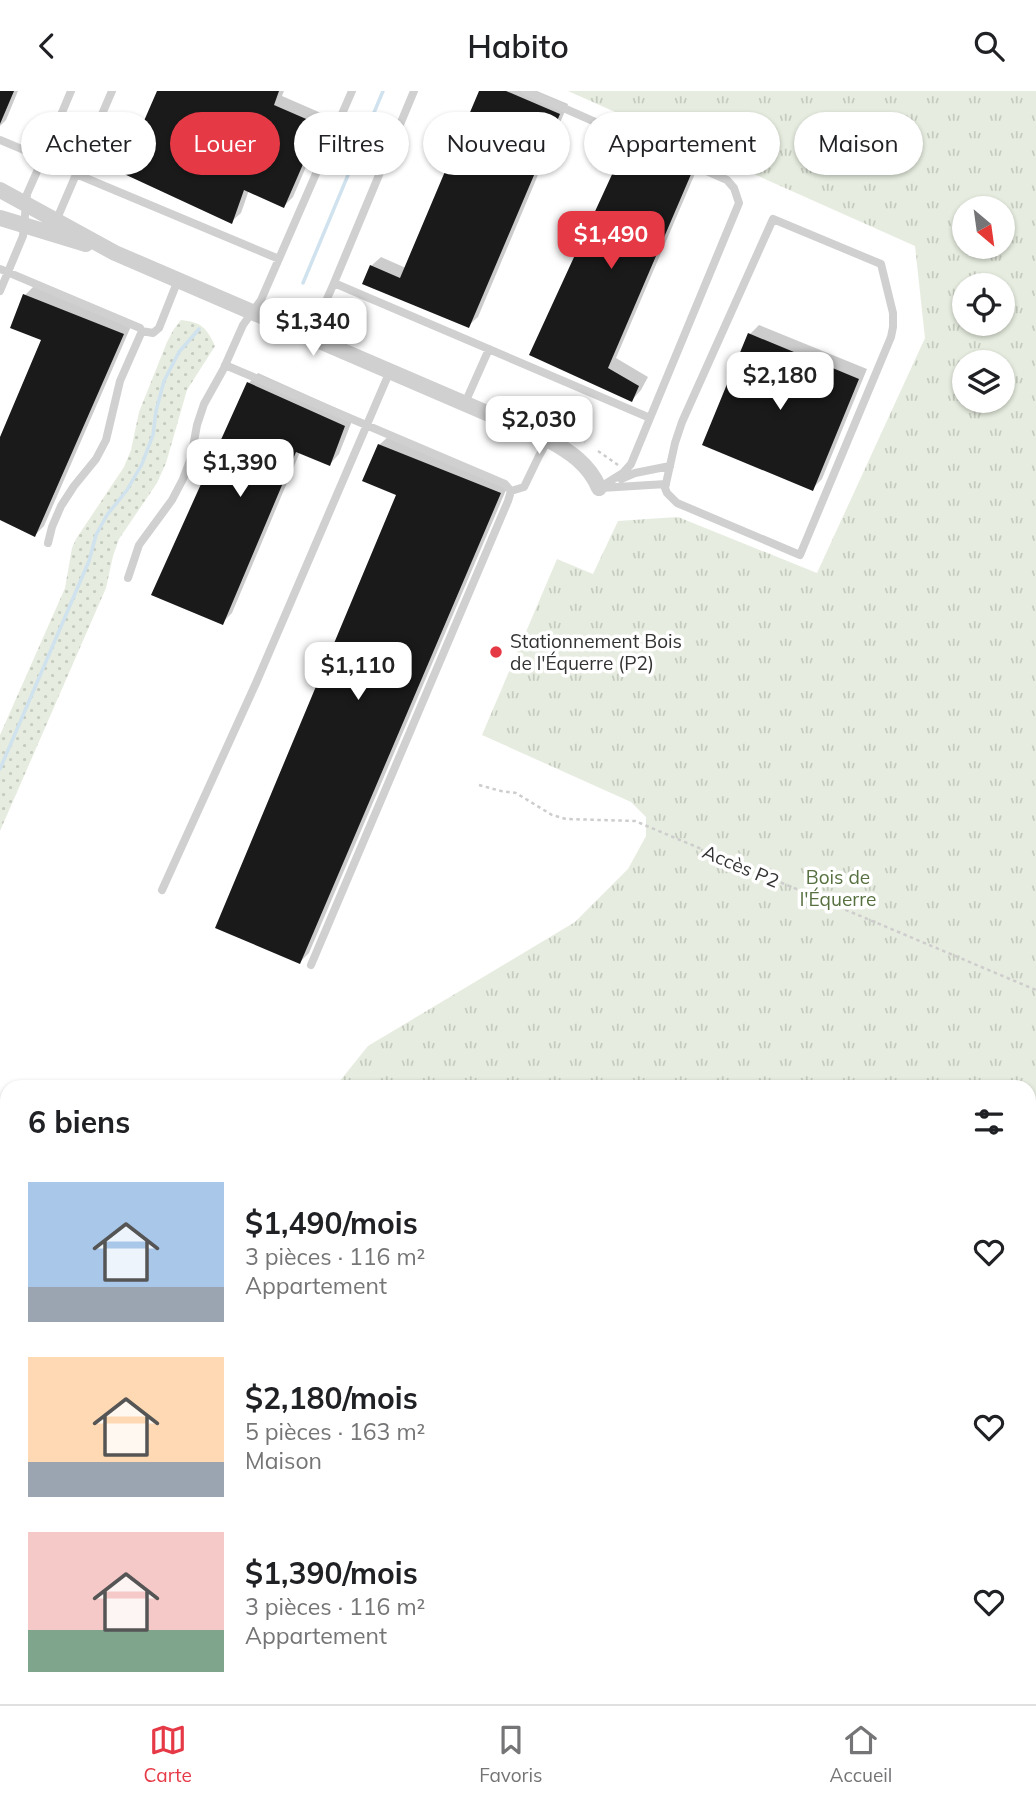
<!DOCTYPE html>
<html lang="fr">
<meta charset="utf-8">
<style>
body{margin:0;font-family:Mulish,sans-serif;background:#f6f6f6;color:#202124;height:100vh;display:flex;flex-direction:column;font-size:26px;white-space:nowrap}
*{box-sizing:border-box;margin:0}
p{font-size:23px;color:#757577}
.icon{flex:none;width:38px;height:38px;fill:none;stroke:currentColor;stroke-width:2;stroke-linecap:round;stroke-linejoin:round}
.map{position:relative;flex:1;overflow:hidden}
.side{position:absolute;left:0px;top:989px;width:1036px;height:625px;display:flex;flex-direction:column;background:#fff;border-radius:21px 21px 0 0;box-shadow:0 2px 5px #0004}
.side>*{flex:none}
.banner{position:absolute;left:21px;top:21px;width:994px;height:63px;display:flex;gap:14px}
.needle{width:46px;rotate:151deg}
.fabs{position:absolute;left:952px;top:105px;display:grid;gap:14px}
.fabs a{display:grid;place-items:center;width:63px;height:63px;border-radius:50%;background:#fff;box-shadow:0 2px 5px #0004;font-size:35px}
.price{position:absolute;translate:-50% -60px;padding:0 16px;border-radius:14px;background:#fff;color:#222;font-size:23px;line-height:46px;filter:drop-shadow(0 2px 4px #0008)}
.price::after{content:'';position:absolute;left:50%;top:42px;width:21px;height:16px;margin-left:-10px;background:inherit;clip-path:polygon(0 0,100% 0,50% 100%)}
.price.active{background:#e63946;color:#fff}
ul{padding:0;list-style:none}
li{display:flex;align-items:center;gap:21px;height:175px;padding:0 28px}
li span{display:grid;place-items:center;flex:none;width:196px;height:140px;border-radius:0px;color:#555}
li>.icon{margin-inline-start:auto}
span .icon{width:84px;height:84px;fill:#fffc;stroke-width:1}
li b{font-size:30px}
h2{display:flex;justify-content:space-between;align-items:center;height:84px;padding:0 28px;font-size:30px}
.tag{padding:0 24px;border-radius:32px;background:#fff;box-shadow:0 2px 5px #0004;font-size:24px;line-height:63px}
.tag.active{background:#e63946;color:#fff}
header{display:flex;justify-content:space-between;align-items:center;height:91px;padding:0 28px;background:#fff;font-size:32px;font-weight:600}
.dock{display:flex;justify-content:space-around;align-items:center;height:98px;border-top:2px solid #e0e0e0;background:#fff;font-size:19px;color:#757577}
.dock a{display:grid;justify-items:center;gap:4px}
.dock .active{color:#e63946}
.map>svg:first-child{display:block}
.grass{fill:url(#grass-dots)}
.park{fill:url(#park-tufts);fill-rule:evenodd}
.shadow{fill:#0003}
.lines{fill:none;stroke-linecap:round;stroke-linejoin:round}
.stream{stroke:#cfe2ee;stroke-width:3.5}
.building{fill:#1a1a1a}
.path{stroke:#cdcdcd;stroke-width:2.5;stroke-dasharray:3.5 3.5;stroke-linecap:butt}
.service{stroke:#d0d0d0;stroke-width:8}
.minor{stroke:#d0d0d0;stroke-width:16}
.poi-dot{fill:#e63946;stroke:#fff;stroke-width:2.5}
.labels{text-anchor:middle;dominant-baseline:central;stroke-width:7;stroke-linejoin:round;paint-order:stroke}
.poi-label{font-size:19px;fill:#333;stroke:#fff;text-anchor:start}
.street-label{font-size:19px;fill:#333;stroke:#fff}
.park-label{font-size:19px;fill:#56703f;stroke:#fff}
</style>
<header><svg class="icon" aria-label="back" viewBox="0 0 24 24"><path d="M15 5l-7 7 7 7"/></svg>Habito<svg class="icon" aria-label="search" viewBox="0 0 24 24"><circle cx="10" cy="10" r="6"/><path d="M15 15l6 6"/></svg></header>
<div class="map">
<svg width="1036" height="1613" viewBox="0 0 1036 1613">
<defs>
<pattern id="grass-dots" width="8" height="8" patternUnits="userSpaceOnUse" patternTransform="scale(1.75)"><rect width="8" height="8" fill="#e6ecdf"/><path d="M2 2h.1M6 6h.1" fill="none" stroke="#c6cbc0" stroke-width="1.8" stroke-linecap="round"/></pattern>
<pattern id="park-tufts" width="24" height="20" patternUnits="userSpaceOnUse" patternTransform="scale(1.75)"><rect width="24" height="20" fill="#e6ecdf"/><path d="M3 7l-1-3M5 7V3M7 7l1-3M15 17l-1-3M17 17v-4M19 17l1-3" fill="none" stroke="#c6cbc0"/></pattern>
</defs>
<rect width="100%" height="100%" fill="#fff"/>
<path class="grass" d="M181,229C201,231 207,237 215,255L187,299L166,372L157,392L119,448L113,465L106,497L0,740V644L65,497L72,457L76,448L124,376L131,359L139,321L167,251L174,238Z"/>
<path class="park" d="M568,0H1036V1613H268L255,1607L1029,1606V996H335L368,955L575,831L628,778L646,745V726L631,711L482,644L557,468L593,483L618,430L678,426L817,482L925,247L915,155ZM964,117H1003V156H964ZM964,194H1003V233H964ZM964,271H1003V310H964Z
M7,1144V1188L0,1182V1145Z
M7,1217V1279L0,1282V1221Z"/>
<path class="shadow" d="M0,0H18L6,29L0,35Z
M159,0H284L282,5L328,25L293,106L284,115L249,99L241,122L231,131L119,51L134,38L144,33Z
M480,0H537L568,13L478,226L468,235L371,175L381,166L406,177Z
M637,44L700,71L616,267L648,286L641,299L632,309L532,263L627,54Z
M34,195L132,233L44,435L35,444L0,427V351L43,248L25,204Z
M759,234L867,278L822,388L812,398L750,243Z
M258,282L354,325L339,363L330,373L300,361L232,522L222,532L153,503L249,292Z
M389,345L509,392L309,862L300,871L398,403L379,354Z
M0,1574L7,1577V1606H35L49,1613H0Z"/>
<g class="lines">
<path class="stream" d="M303,192L383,0
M0,678L89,470L96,444L107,424L127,399L142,373L153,344L156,320L164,290L179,261L199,238
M1029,1148L1036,1142
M528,1613L535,1606"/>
</g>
<path class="building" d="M0,0H14L0,33Z
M157,0H279L274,14L320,34L284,117L244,99L232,133L109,76L107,60L122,47L140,39Z
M479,0H506L560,23L469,237L362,193L370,174L400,187Z
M626,53L692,81L608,277L639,295L632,311L529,264Z
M23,203L124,243L35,446L0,429V346L41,249L10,237Z
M748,242L859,288L813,400L702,354Z
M247,291L345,335L330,375L296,361L223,534L151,504Z
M378,353L501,402L300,873L215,837L396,404L362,390Z"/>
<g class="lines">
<path class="path" d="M572,345L585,351
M598,360L618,374
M479,694L501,700L516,702L552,724L566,728L635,730L1036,899
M1029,1134L1036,1128
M1029,1398L1036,1396
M516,1613L523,1606"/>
<path class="service" d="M525,0L727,89L734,97L739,112L650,327
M0,49L43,67L27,103L23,145L0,200
M43,67L71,0
M76,83L279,168
M773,128L881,173L893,222V236L891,246L800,464L677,412L667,402L665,397L675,352L682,331Z
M56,130L112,0
M0,178L140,237L142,240L120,290L106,349L96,368L74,395L61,415L52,436L48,452
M334,192L414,0
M142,240L153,242L159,237L178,189
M310,246L334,192L650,327L631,373L623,382L599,397
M225,274L505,393L511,400L508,410L311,874
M465,312L489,258
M621,388L635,382L670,375
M601,397L666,393
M511,400L524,396L539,365L548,349
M128,487L139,454L172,409L183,388L191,367L197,334L204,313L223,279L243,234L261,209L352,0
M162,799L256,592L390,280
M0,1298L7,1294
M0,1317L7,1319
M0,1355L7,1357L0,1375
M0,1463L7,1444
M0,1492L7,1495
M0,1543L7,1546
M116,1606L118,1613"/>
<path class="minor" d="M0,99L115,162L547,348C569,360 589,373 599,397
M0,127L86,153"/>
</g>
<circle class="poi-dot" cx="496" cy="561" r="7"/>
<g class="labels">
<g class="poi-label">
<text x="510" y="550">Stationnement Bois<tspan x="510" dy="22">de l'Équerre (P2)</tspan></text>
</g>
<g class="street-label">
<text transform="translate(741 775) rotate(23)">Accès P2</text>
</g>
<g class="park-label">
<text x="838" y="786">Bois de<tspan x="838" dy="22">l'Équerre</tspan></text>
</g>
</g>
</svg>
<div class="fabs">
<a><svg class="needle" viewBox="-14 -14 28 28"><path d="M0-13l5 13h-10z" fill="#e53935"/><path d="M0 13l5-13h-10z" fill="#757577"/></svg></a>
<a><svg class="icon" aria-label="locate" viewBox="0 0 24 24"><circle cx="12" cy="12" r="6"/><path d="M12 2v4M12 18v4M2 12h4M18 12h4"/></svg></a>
<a><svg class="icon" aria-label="layers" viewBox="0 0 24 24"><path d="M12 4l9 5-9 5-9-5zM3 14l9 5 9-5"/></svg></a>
</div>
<b class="price active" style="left:611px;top:180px">$1,490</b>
<b class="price" style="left:313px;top:267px">$1,340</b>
<b class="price" style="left:780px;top:321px">$2,180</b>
<b class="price" style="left:539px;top:365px">$2,030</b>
<b class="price" style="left:240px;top:408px">$1,390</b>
<b class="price" style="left:358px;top:611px">$1,110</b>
<div class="banner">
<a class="tag">Acheter</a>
<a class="tag active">Louer</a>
<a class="tag">Filtres</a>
<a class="tag">Nouveau</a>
<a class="tag">Appartement</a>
<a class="tag">Maison</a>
</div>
<section class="side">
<h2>6 biens<svg class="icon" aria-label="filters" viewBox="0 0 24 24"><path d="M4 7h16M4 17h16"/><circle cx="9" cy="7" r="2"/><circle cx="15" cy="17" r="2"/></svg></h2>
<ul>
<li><span style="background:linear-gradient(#a9c7e8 75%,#9aa5b1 0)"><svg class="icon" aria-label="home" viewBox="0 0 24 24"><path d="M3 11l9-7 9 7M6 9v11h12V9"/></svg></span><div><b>$1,490/mois</b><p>3 pièces · 116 m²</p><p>Appartement</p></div><svg class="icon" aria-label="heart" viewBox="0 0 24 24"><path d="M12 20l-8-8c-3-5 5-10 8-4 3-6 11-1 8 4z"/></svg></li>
<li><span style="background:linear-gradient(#ffd9b3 75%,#9aa5b1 0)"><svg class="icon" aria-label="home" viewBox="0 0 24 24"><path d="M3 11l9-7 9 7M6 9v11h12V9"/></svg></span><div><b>$2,180/mois</b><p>5 pièces · 163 m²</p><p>Maison</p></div><svg class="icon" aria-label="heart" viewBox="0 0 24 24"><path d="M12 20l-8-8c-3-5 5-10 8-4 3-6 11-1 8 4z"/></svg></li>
<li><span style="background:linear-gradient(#f6c9c9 70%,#7fa58c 0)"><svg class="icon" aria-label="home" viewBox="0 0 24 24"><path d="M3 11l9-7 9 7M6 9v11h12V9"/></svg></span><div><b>$1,390/mois</b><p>3 pièces · 116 m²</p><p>Appartement</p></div><svg class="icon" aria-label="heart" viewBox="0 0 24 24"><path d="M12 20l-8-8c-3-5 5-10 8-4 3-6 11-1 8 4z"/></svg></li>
</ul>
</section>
</div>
<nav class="dock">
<a class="active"><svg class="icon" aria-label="map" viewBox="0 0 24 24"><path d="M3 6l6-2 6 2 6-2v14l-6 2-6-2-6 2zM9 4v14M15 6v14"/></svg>Carte</a>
<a><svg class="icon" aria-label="saved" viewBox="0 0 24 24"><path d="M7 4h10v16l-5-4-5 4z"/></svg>Favoris</a>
<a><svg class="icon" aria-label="home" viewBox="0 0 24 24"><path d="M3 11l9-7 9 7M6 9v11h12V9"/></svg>Accueil</a>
</nav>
